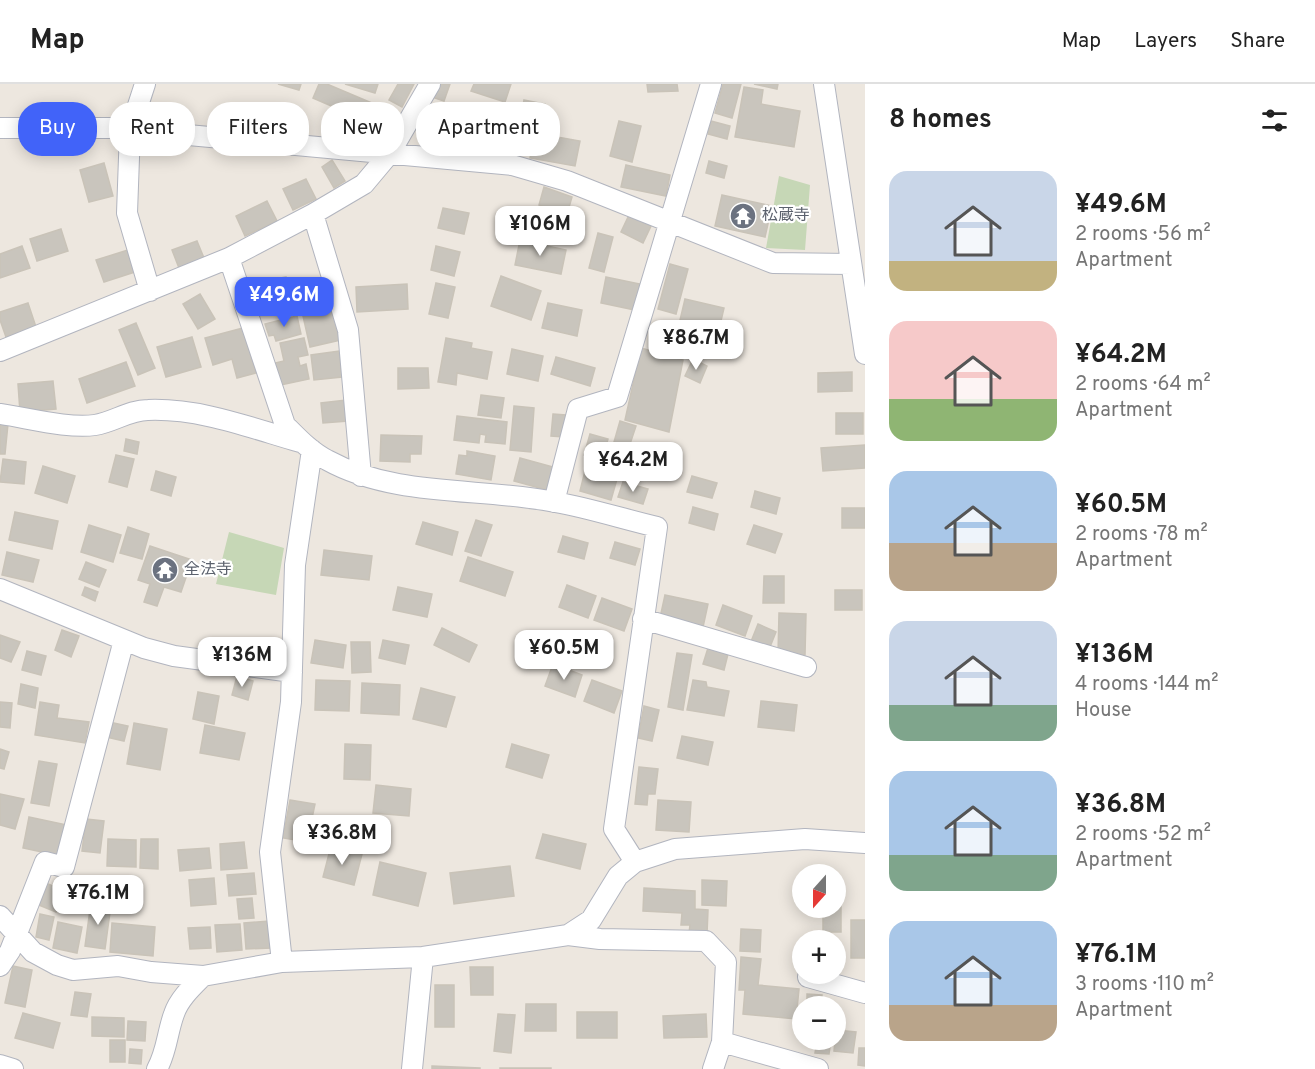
<!DOCTYPE html>
<meta charset="utf-8">
<style>
body{margin:0;font-family:Overpass,"Noto Sans JP",sans-serif;background:#f6f6f6;color:#222;height:100vh;display:flex;flex-direction:column;font-size:22px;white-space:nowrap}
*{box-sizing:border-box;margin:0}
p{font-size:20px;color:#767676}
.icon{flex:none;width:33px;height:33px;fill:none;stroke:currentColor;stroke-width:2;stroke-linecap:round;stroke-linejoin:round}
.map{position:relative;flex:1;overflow:hidden}
.sheet{display:flex;flex-direction:column;background:#fff;width:450px}
.sheet>*{flex:none}
.hud{position:absolute;left:18px;top:18px;width:570px;height:54px;display:flex;gap:12px}
.needle{width:39px;rotate:201deg}
.tools{position:absolute;left:792px;top:780px;display:grid;gap:12px}
.tools a{display:grid;place-items:center;width:54px;height:54px;border-radius:50%;background:#fff;box-shadow:0 3px 15px #0003;font-size:30px}
.price{position:absolute;translate:-50% -51px;padding:0 14px;border-radius:12px;background:#fff;color:#222;font-size:20px;line-height:39px;filter:drop-shadow(0 2px 3px #0008)}
.price::after{content:'';position:absolute;left:50%;top:36px;width:18px;height:14px;margin-left:-9px;background:inherit;clip-path:polygon(0 0,100% 0,50% 100%)}
.price.on{background:#4163f9;color:#fff}
ul{padding:0;list-style:none}
li{display:flex;align-items:center;gap:18px;height:150px;padding:0 24px}
li span{display:grid;place-items:center;flex:none;width:168px;height:120px;border-radius:18px;color:#555}
li>.icon{margin-inline-start:auto}
span .icon{width:72px;height:72px;fill:#fffc;stroke-width:1}
li b{font-size:26px}
h2{display:flex;justify-content:space-between;align-items:center;height:72px;padding:0 24px;font-size:26px}
.tag{padding:0 21px;border-radius:24px;background:#fff;box-shadow:0 3px 15px #0003;font-size:21px;line-height:54px}
.tag.on{background:#4163f9;color:#fff}
header{display:flex;align-items:center;gap:36px;box-sizing:border-box;height:84px;padding:0 30px;background:#fff;border-bottom:2px solid #e0e0e0}
header strong{font-size:28px}
nav{display:flex;gap:33px;margin-inline-start:auto;font-size:21px}
main{display:flex;flex:1;min-height:0}
.map>svg:first-child{display:block}
.cemetery{fill:#c6d7b6}
.building{fill:#c9c5bd;stroke:#c9c3b8;stroke-width:1.5}
.lines{fill:none;stroke-linecap:round;stroke-linejoin:round}
.minor-casing{stroke:#b2b5bf;stroke-width:22}
.minor{stroke:#fff;stroke-width:20}
.labels{text-anchor:middle;dominant-baseline:central;stroke-width:4.5;stroke-linejoin:round;paint-order:stroke}
.worship-label{font-size:16px;fill:#5b616d;stroke:#fff;text-anchor:start}
</style>
<header>
<strong>Map</strong>
<nav><a>Map</a><a>Layers</a><a>Share</a></nav>
</header>
<main>
<div class="map">
<svg width="865" height="985" viewBox="0 0 865 985">
<rect width="100%" height="100%" fill="#ede7df"/>
<path class="cemetery" d="M779,92L810,101L805,166L766,164Z
M229,448L284,464L276,511L216,500Z"/>
<path class="building" d="M278,0H301L299,6Z
M319,0H327L374,20L366,37L313,14Z
M345,0H378L375,9Z
M398,0H414L402,23L389,16Z
M437,0H450L444,17L432,13Z
M474,0H511L505,18L471,7Z
M647,0H677L678,7L648,8Z
M723,0H741L732,34L715,29Z
M754,0H778L777,5Z
M744,3L763,6L761,20L800,27L794,63L735,53Z
M524,16L545,20L542,42L520,38Z
M427,22L463,36L453,61L417,47Z
M619,37L641,42L632,78L610,72Z
M711,37L730,42L727,55L708,50Z
M535,49L580,57L575,82L530,74Z
M332,76L345,97L334,104L322,83Z
M709,77L727,82L724,94L706,89Z
M104,79L113,112L89,118L80,86Z
M626,81L670,91L666,112L621,103Z
M306,95L316,115L293,126L283,105Z
M544,103L572,113L567,130L539,121Z
M722,111L772,122L765,153L715,142Z
M267,117L277,137L245,152L236,132Z
M443,124L469,129L464,150L438,144Z
M629,131L651,142L643,159L621,148Z
M61,145L68,167L37,177L30,155Z
M598,149L613,153L604,188L589,184Z
M520,156L566,166L561,190L515,181Z
M197,157L204,174L179,184L172,166Z
M22,162L30,184L0,194V170Z
M436,162L460,168L454,192L431,186Z
M128,166L135,188L104,198L96,176Z
M670,180L688,185L676,230L658,225Z
M501,192L541,207L531,236L491,222Z
M286,193L292,218L258,225L252,200Z
M606,193L640,200L635,226L601,219Z
M436,199L455,203L448,234L429,230Z
M329,200L333,216L302,224L298,209Z
M407,200L408,225L357,228L356,203Z
M200,210L215,235L198,245L183,220Z
M685,215L724,224L716,258L677,249Z
M28,219L36,243L6,253L0,236V228Z
M548,219L582,226L577,252L542,244Z
M333,225L341,256L310,263L303,232Z
M297,232L301,250L276,257L274,251L269,252L265,240Z
M136,239L155,284L138,291L119,246Z
M243,244L256,289L237,294L232,275L213,281L205,254Z
M192,253L201,283L166,293L157,263Z
M304,254L308,271L298,273L300,282L306,280L309,295L280,301L275,279L284,277L280,259Z
M446,254L472,259L471,264L492,268L487,295L457,289L456,301L438,298Z
M641,264L683,276L669,348L625,336Z
M512,265L543,272L538,297L507,290Z
M339,267L342,293L314,296L311,271Z
M556,273L595,284L590,302L551,290Z
M693,275L707,282L700,299L685,292Z
M126,278L135,302L87,319L79,295Z
M398,284H428L429,304L398,305Z
M852,288V307L818,308V289Z
M53,297L56,325L20,328L18,300Z
M481,311L504,314L501,334L478,331Z
M346,316L348,337L323,339L321,319Z
M514,322L534,324L531,368L510,366Z
M836,329H863V350H836Z
M553,330L566,331L564,353L551,352Z
M457,332L507,338L505,360L485,358L486,351L480,350L479,359L454,356Z
M620,337L636,342L629,363L614,358Z
M0,339L8,340L5,370H0Z
M590,350L608,355L602,376L584,371Z
M381,351L422,352L421,370H410V378L380,377Z
M126,355L139,358L137,370L124,367Z
M865,361V384L823,387L821,364Z
M467,367L495,372L491,396L456,390L459,371L467,372Z
M116,371L134,375L127,403L109,398Z
M645,371L667,377L663,391L641,384Z
M520,374L553,383L547,406L514,397Z
M3,375L26,378L24,400L0,398Z
M587,379L619,388L611,416L580,407Z
M43,382L75,392L67,419L35,409Z
M156,387L176,393L171,412L151,406Z
M692,392L717,399L712,414L687,408Z
M623,398L648,405L643,420L618,413Z
M755,407L780,414L776,430L751,423Z
M693,423L718,430L714,446L689,439Z
M842,424H865V444H842Z
M15,428L58,437L52,465L9,456Z
M476,436L492,441L481,472L465,467Z
M423,438L458,448L452,471L416,460Z
M89,441L121,451L113,478L81,468Z
M754,441L782,450L775,469L747,460Z
M128,443L149,450L142,475L120,469Z
M563,452L588,459L584,475L558,468Z
M615,458L640,465L635,481L610,474Z
M150,462L192,476L181,508L164,503L157,522L144,518L150,500L138,496Z
M324,466L372,472L369,496L321,491Z
M7,468L39,476L33,498L2,491Z
M468,473L513,488L505,512L460,497Z
M86,478L106,486L99,503L79,495Z
M764,492H784V519H763Z
M567,501L596,512L588,534L559,523Z
M85,503L98,508L95,517L82,511Z
M398,503L432,510L427,533L393,526Z
M835,506H862V526H835Z
M665,511L708,520L703,543L660,534Z
M602,514L632,525L624,547L594,536Z
M723,521L752,532L745,552L716,541Z
M779,529L806,530L805,571L778,570Z
M758,540L776,548L768,568L750,560Z
M442,544L477,561L469,578L434,561Z
M62,546L79,552L71,573L55,566Z
M0,551L20,558L11,578L0,574Z
M315,556L346,561L343,584L311,579Z
M383,556L409,561L405,580L379,574Z
M351,558H370L371,588L352,589Z
M708,564L728,570L724,586L703,580Z
M27,567L46,572L41,591L22,586Z
M677,569L692,571L683,626L668,623Z
M553,580L582,591L575,613L545,602Z
M237,592L253,597L248,616L232,611Z
M316,596L350,597L349,627L315,626Z
M592,596L622,607L614,629L584,617Z
M693,596L706,598L707,603L729,607L724,632L687,626Z
M362,599L400,601L399,631L361,629Z
M21,600L38,604L35,624L18,620Z
M421,604L455,613L446,643L413,635Z
M198,608L219,612L214,640L193,635Z
M761,617L797,621L794,647L758,643Z
M0,618L12,619L10,644L0,643Z
M40,618L59,621L57,634L89,638L85,659L35,651Z
M644,622L659,626L652,657L638,654Z
M109,638L128,642L124,657L106,653Z
M134,639L167,645L160,686L127,680Z
M205,641L245,649L239,676L200,669Z
M682,652L713,658L708,681L677,674Z
M345,660L371,661L370,696L344,695Z
M512,660L549,671L542,694L506,683Z
M0,665L9,668L4,685L0,684Z
M39,677L57,680L49,722L31,719Z
M639,683L658,685L655,710H648L647,721L635,720Z
M376,701L411,705L409,732L373,729Z
M0,710L24,715L15,745L0,741Z
M290,716L315,720L307,758L283,754Z
M658,716L691,718L689,748L656,746Z
M29,733L67,741L61,772L23,764Z
M86,735L104,737L100,769L82,767Z
M543,750L586,760L580,785L536,774Z
M108,755L136,756V783L107,782Z
M141,755H158V785L140,784Z
M244,758L247,784L221,786L220,760Z
M331,762L362,770L354,801L323,793Z
M209,764L211,784L180,787L178,766Z
M380,778L426,789L418,822L373,811Z
M510,782L514,812L454,820L450,789Z
M254,789L256,810L229,812L227,791Z
M75,794L85,798L80,812L69,808Z
M214,794L216,820L191,822L189,796Z
M702,796L727,797L726,822L702,821Z
M125,799L142,801L139,818L123,815Z
M48,800L65,807L56,828L39,821Z
M644,804L695,807V825L708,826L707,850L689,849L690,841H681L682,829L643,827Z
M252,814L254,834L239,835L237,815Z
M836,814H841V848H823V824H836Z
M91,818L111,821L105,865L85,862Z
M40,830L54,833L49,856L36,853Z
M851,836H865V874H851Z
M269,837L271,864L246,865L244,839Z
M58,838L82,843L77,869L53,864Z
M112,839L155,843L153,872L110,868Z
M240,840L242,866L217,868L215,841Z
M210,843L211,864L190,865L188,844Z
M741,845L761,846L760,868L740,867Z
M741,873L761,875L758,901L799,905L796,935L743,930L745,906H739Z
M13,882L32,886L25,923L5,919Z
M470,883H493V911H471Z
M435,901H454V943H435Z
M75,908L91,910L87,933L71,931Z
M807,910L822,911L821,922H807Z
M526,920H556V947H525Z
M577,928H617V954H577Z
M23,929L60,939L53,964L15,954Z
M498,930L515,931L511,969L494,967Z
M706,930L707,953L664,954L663,932Z
M92,933L124,934V953L92,952Z
M128,937L146,938L145,957L127,956Z
M836,946L856,948L853,969L834,967Z
M110,956H125V978H110Z
M817,956H831L829,970L815,969Z
M859,964H865V982L858,981Z
M130,965L142,966L141,980L129,979Z
M432,982L480,984V985H432Z
M500,984H551V985H500Z"/>
<g class="lines">
<defs>
<path id="minor" d="M145,0L130,46L127,129L150,207
M824,0L865,270
M0,44H112L512,81L567,97L773,179L851,180
M313,130L348,246L361,392
M229,174L285,341C298,354 311,368 327,376C396,414 480,403 555,418C589,424 623,435 657,443L614,745L635,778
M0,267L229,174L313,130L364,100L390,69L430,0
M0,330C28,334 69,345 95,341C114,338 129,326 148,326C200,324 251,344 300,358
M554,418L578,325L617,313L711,0
M0,505L144,564L174,572L292,588
M643,535L806,583
M0,832L33,868L57,881L73,886L118,882L151,888L203,892L282,878L423,873L568,851L600,855L706,857L726,878L722,958L818,985
M568,851L591,836L618,792L635,778L675,765L805,755L865,759
M282,878L270,768L291,618L295,481L312,366
M0,882L10,867L45,778L64,783L124,556
M808,893L865,909
M0,981L13,985
M157,985C167,967 167,949 174,930C179,915 192,903 203,892
M412,985L423,873
M713,985L722,958"/>
</defs>
<use href="#minor" class="minor-casing"/>
<use href="#minor" class="minor"/>
</g>
<defs>
<symbol id="temple-disc" viewBox="-11 -11 22 22"><circle r="9.5" fill="#6b7280" stroke="#fff"/><path d="M0-6L5-2H3V0L6.5 2.5H4V6H1.5V3h-3V6H-4V2.5H-6.5L-3 0V-2H-5Z" fill="#fff"/></symbol>
</defs>
<g fill-rule="evenodd">
<use href="#temple-disc" x="728" y="117" width="30" height="30"/>
<use href="#temple-disc" x="150" y="471" width="30" height="30"/>
</g>
<g class="labels">
<g class="worship-label">
<text x="762" y="132">松蔵寺</text>
<text x="184" y="486">全法寺</text>
</g>
</g>
</svg>
<div class="tools">
<a><svg class="needle" viewBox="-14 -14 28 28"><path d="M0-13l5 13h-10z" fill="#e53935"/><path d="M0 13l5-13h-10z" fill="#767676"/></svg></a>
<a>+</a>
<a>−</a>
</div>
<b class="price" style="left:540px;top:173px">¥106M</b>
<b class="price on" style="left:284px;top:244px">¥49.6M</b>
<b class="price" style="left:696px;top:287px">¥86.7M</b>
<b class="price" style="left:633px;top:409px">¥64.2M</b>
<b class="price" style="left:564px;top:597px">¥60.5M</b>
<b class="price" style="left:242px;top:604px">¥136M</b>
<b class="price" style="left:342px;top:782px">¥36.8M</b>
<b class="price" style="left:98px;top:842px">¥76.1M</b>
<div class="hud">
<a class="tag on">Buy</a>
<a class="tag">Rent</a>
<a class="tag">Filters</a>
<a class="tag">New</a>
<a class="tag">Apartment</a>
</div>
</div>
<section class="sheet">
<h2>8 homes<svg class="icon" aria-label="filters" viewBox="0 0 24 24"><path d="M4 7h16M4 17h16"/><circle cx="9" cy="7" r="2"/><circle cx="15" cy="17" r="2"/></svg></h2>
<ul>
<li><span style="background:linear-gradient(#c9d6e8 75%,#c2b280 0)"><svg class="icon" aria-label="home" viewBox="0 0 24 24"><path d="M3 11l9-7 9 7M6 9v11h12V9"/></svg></span><div><b>¥49.6M</b><p>2 rooms · 56 m²</p><p>Apartment</p></div></li>
<li><span style="background:linear-gradient(#f6c9c9 65%,#8fb573 0)"><svg class="icon" aria-label="home" viewBox="0 0 24 24"><path d="M3 11l9-7 9 7M6 9v11h12V9"/></svg></span><div><b>¥64.2M</b><p>2 rooms · 64 m²</p><p>Apartment</p></div></li>
<li><span style="background:linear-gradient(#a9c7e8 60%,#b9a48a 0)"><svg class="icon" aria-label="home" viewBox="0 0 24 24"><path d="M3 11l9-7 9 7M6 9v11h12V9"/></svg></span><div><b>¥60.5M</b><p>2 rooms · 78 m²</p><p>Apartment</p></div></li>
<li><span style="background:linear-gradient(#c9d6e8 70%,#7fa58c 0)"><svg class="icon" aria-label="home" viewBox="0 0 24 24"><path d="M3 11l9-7 9 7M6 9v11h12V9"/></svg></span><div><b>¥136M</b><p>4 rooms · 144 m²</p><p>House</p></div></li>
<li><span style="background:linear-gradient(#a9c7e8 70%,#7fa58c 0)"><svg class="icon" aria-label="home" viewBox="0 0 24 24"><path d="M3 11l9-7 9 7M6 9v11h12V9"/></svg></span><div><b>¥36.8M</b><p>2 rooms · 52 m²</p><p>Apartment</p></div></li>
<li><span style="background:linear-gradient(#a9c7e8 70%,#b9a48a 0)"><svg class="icon" aria-label="home" viewBox="0 0 24 24"><path d="M3 11l9-7 9 7M6 9v11h12V9"/></svg></span><div><b>¥76.1M</b><p>3 rooms · 110 m²</p><p>Apartment</p></div></li>
</ul>
</section>
</main>
